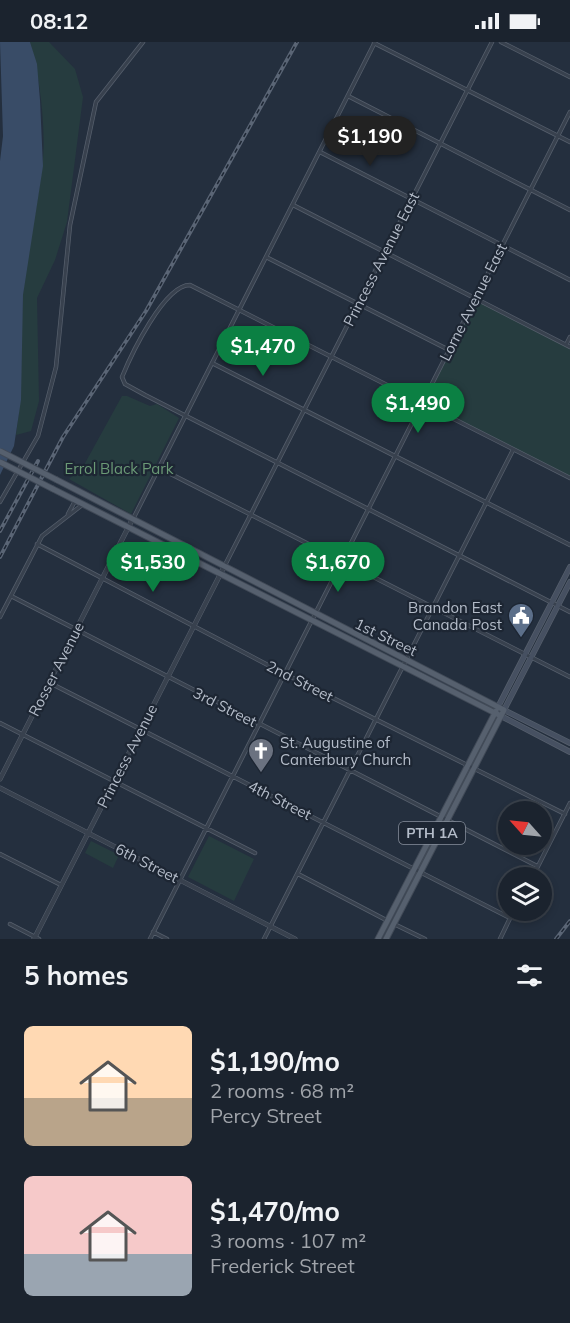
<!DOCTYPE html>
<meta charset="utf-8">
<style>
body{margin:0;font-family:Mulish,sans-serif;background:#282f3a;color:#f1f3f6;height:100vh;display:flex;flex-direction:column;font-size:22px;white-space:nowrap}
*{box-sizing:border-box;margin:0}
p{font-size:20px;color:#a0a4aa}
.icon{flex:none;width:33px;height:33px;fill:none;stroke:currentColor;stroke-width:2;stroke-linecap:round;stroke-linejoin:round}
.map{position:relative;height:897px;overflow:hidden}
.drawer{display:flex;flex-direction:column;background:#1b232e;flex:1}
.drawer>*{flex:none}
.needle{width:39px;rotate:297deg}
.buttons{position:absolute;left:498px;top:759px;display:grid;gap:12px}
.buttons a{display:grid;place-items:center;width:54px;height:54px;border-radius:50%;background:#1b232e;box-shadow:0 3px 9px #0003,0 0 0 2px #39404a;font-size:30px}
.price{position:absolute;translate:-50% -51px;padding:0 14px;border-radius:21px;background:#0b8043;color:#fff;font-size:20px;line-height:39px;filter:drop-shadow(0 2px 3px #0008)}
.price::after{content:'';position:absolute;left:50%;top:36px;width:18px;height:14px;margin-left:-9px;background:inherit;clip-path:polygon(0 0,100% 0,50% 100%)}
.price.current{background:#222;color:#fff}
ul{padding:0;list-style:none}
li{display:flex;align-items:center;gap:18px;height:150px;padding:0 24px}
li span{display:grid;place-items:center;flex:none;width:168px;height:120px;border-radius:9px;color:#555}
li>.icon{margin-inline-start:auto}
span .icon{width:72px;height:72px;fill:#fffc;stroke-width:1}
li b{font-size:26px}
h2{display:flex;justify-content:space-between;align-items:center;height:72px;padding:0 24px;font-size:26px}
.status{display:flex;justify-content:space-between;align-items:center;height:42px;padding:0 30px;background:#1b232e;direction:ltr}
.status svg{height:16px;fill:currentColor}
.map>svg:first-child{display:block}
.green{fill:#263c3f}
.water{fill:#394c67}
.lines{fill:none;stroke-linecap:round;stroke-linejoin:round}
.minor-casing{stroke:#565f6c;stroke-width:4.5}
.tertiary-casing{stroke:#565f6c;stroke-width:5}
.secondary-casing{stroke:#565f6c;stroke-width:6}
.primary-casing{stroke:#414a57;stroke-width:7}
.minor{stroke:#38414e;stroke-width:3}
.tertiary{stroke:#38414e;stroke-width:4}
.secondary{stroke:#465061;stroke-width:4.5}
.primary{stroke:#56606e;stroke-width:5}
.rail-casing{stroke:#5a6575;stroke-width:4}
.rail{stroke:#1d2633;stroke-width:1.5;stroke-dasharray:4.5;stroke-linecap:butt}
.primary-bridge-casing{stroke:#414a57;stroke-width:7;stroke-linecap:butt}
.primary-bridge{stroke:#56606e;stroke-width:5}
.labels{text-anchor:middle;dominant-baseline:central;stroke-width:4.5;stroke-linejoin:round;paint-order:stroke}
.shield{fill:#1d2633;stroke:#878f9c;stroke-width:1.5}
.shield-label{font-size:14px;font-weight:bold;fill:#b4bcc9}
.street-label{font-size:15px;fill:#b4bcc9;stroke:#1d2633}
.park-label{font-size:15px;fill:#6b9a76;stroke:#1d2633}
.poi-label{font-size:15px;fill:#b4bcc9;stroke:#1d2633;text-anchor:end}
</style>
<div class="status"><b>08:12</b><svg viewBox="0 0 49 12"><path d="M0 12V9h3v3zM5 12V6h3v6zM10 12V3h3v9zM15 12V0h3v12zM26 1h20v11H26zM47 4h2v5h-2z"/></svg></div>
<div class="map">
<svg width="570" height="897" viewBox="0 0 570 897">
<rect width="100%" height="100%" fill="#242f3e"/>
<path class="green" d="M30,0H49L75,27L83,55L67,180L55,218L37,256L39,359L31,389L16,393C23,346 20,300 23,252C27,210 37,168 42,126C47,91 40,34 30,0Z
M475,256L570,304V436L422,361Z
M122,354H127L150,364L157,362L179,376L131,472L69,437L84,423Z
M209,794L254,817L234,859L188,835Z
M91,799L119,813L113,826L85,811Z"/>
<path class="water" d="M0,0H30L37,22L40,58L43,124L23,253L21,358L14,404L0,433V119L3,94Z"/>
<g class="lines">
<defs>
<path id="minor" d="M501,0L570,35
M374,1L570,100
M348,54L570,168
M320,110L570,238
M293,163L570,305
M266,215L449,308
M566,303L570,295
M212,321L570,503
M159,426L570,635
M570,436L190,243C164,243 131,313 122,335L125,342L145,353L570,570
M0,460L38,394L56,325L70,183L96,60L143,0
M68,472L75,459
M133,477L375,0
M37,502L285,632L565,772
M225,523L492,0
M11,554L537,824
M0,575L42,494L82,463
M50,641L510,876
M0,681L255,811
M0,812L61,843
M298,832L388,879
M532,836L570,761
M10,882L39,897
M394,882L425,897
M153,890L167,897
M150,897L570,70
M264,897L513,408
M500,897L514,868"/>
<path id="tertiary" d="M0,737L132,478
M0,746L295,897
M34,897L224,525"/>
<path id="secondary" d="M570,540L504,668L570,701
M498,665L570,525
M501,674L570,710"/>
<path id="primary" d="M57,438L504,668L386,897
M53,447L501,674
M378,897L496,669"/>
</defs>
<use href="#minor" class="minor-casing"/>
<use href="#tertiary" class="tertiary-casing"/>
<use href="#secondary" class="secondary-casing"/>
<use href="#primary" class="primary-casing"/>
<use href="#minor" class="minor"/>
<use href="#tertiary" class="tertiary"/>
<use href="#secondary" class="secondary"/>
<use href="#primary" class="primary"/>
<defs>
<path id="rail" d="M0,489L38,419
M0,515L63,395L146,269L297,0
M556,897L570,879"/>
</defs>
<use href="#rail" class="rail-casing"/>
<use href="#rail" class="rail"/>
<defs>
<path id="primary-bridge" d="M0,409L57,438
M0,420L53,447"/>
</defs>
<use href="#primary-bridge" class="primary-bridge-casing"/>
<use href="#primary-bridge" class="primary-bridge"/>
</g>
<defs>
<symbol id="civic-pin" viewBox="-11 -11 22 30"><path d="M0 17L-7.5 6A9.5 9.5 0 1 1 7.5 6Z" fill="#5c6f8a" stroke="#1d2633"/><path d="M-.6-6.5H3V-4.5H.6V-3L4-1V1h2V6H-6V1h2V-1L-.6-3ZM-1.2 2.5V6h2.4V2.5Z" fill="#fff"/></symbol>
<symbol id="church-pin" viewBox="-11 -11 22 30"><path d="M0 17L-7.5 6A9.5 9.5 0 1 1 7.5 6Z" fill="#6b7280" stroke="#1d2633"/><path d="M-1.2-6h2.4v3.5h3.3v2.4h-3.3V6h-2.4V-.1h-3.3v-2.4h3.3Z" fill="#fff"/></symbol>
</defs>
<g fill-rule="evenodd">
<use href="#civic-pin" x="506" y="559" width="30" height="40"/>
<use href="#church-pin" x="246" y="694" width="30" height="40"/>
</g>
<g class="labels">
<rect class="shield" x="399" y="780" width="66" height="22" rx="4.5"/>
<g class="shield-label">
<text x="432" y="791">PTH 1A</text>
</g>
<g class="street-label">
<text transform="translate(381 217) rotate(-63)">Princess Avenue East</text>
<text transform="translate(473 260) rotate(-63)">Lorne Avenue East</text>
<text transform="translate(386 595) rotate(26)">1st Street</text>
<text transform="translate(56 627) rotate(-63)">Rosser Avenue</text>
<text transform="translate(300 639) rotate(27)">2nd Street</text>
<text transform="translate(225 665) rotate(27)">3rd Street</text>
<text transform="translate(127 714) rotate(-63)">Princess Avenue</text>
<text transform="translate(280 758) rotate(27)">4th Street</text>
<text transform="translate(147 821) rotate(27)">6th Street</text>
</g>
<g class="park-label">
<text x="119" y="426">Errol Black Park</text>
</g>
<g class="poi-label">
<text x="502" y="565">Brandon East<tspan x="502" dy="17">Canada Post</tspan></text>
<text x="280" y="700" text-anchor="start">St. Augustine of<tspan x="280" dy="17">Canterbury Church</tspan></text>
</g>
</g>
</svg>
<div class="buttons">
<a><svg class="needle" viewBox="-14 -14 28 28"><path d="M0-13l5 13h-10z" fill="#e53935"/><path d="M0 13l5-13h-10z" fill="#a0a4aa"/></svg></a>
<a><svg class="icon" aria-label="layers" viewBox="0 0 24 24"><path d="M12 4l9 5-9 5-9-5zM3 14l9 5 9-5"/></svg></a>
</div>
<b class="price current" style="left:370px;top:125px">$1,190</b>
<b class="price" style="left:263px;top:335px">$1,470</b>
<b class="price" style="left:418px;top:392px">$1,490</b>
<b class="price" style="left:153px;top:551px">$1,530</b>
<b class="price" style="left:338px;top:551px">$1,670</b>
</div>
<section class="drawer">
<h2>5 homes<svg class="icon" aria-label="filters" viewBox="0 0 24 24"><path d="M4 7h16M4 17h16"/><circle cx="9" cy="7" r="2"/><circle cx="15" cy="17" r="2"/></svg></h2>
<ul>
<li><span style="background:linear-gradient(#ffd9b3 60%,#b9a48a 0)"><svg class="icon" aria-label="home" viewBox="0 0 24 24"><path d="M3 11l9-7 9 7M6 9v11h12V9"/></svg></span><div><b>$1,190/mo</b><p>2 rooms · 68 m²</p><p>Percy Street</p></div></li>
<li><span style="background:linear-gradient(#f6c9c9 65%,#9aa5b1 0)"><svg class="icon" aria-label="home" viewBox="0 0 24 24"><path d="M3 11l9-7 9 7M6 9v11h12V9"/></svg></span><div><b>$1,470/mo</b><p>3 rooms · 107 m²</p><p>Frederick Street</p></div></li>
</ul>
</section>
